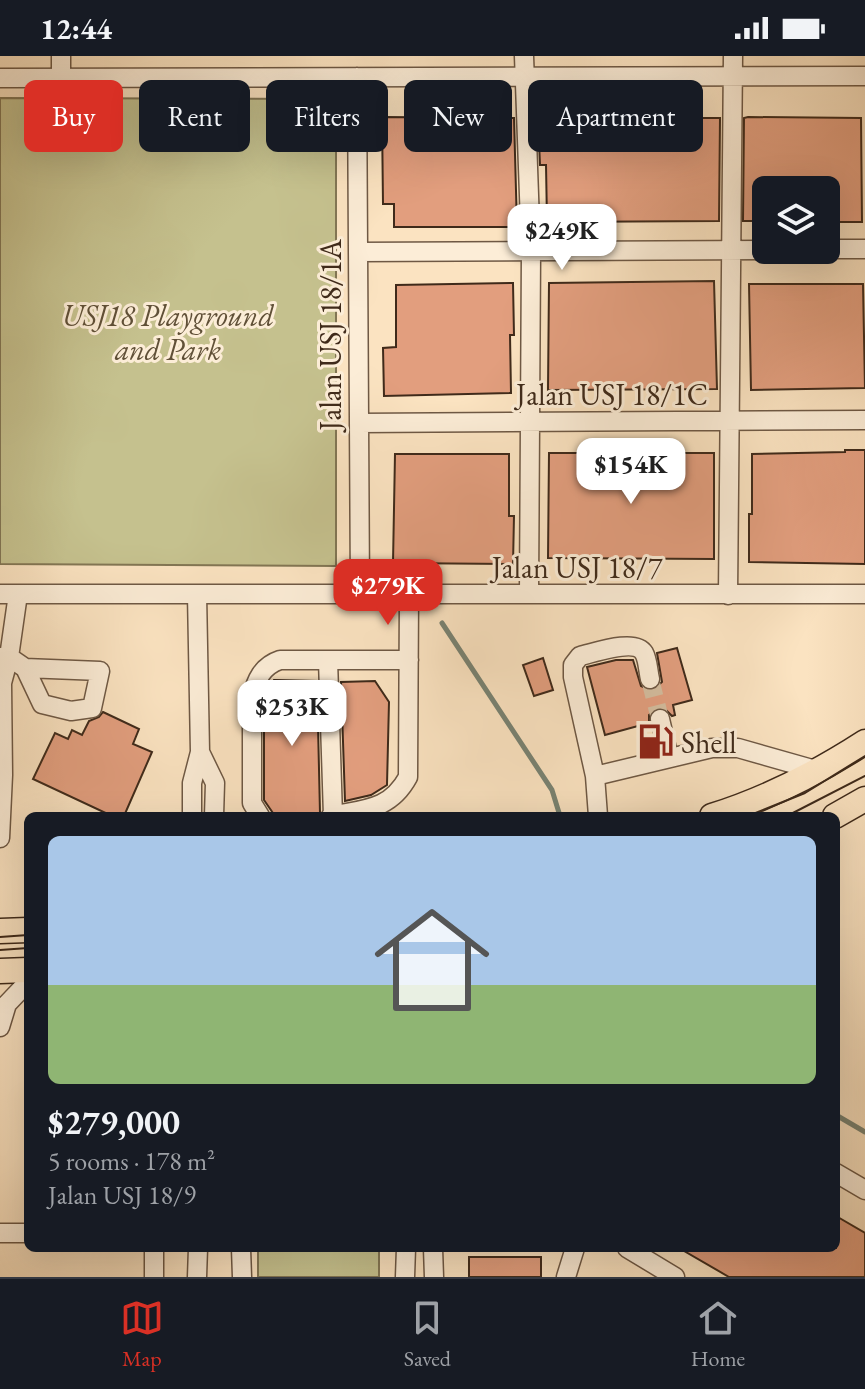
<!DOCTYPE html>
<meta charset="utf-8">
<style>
body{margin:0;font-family:"EB Garamond",serif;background:#20242c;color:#f1f3f6;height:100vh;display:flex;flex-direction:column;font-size:30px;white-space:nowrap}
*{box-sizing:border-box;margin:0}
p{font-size:26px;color:#9ea1a6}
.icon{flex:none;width:44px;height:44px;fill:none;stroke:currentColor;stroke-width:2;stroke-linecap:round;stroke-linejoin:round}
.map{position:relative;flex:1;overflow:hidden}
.details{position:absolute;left:24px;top:756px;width:816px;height:440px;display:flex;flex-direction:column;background:#171b24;border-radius:12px;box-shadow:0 8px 32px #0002}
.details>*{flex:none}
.hud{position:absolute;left:24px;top:24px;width:818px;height:72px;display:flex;gap:16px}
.buttons{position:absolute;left:752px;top:120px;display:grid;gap:16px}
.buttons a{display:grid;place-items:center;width:88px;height:88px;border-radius:12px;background:#171b24;box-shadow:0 8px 32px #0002;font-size:40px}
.price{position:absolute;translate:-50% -68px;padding:0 18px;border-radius:16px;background:#fff;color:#222;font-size:26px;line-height:52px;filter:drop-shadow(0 2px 4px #0008)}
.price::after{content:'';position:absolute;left:50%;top:48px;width:24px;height:18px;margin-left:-12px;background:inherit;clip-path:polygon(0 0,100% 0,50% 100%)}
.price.current{background:#d93025;color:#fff}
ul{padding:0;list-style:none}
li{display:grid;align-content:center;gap:16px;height:424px;padding:0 24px}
li span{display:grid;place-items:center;height:248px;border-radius:12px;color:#555}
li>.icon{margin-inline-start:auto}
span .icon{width:144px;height:144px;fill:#fffc;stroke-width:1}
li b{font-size:34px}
.tag{padding:0 28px;border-radius:12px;background:#171b24;box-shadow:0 8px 32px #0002;font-size:28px;line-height:72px}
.tag.current{background:#d93025;color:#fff}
.status{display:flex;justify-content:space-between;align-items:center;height:56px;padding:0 40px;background:#171b24;direction:ltr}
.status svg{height:22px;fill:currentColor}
.menu{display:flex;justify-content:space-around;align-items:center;height:112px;border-top:2px solid #363941;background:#171b24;font-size:22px;color:#9ea1a6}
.menu a{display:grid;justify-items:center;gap:4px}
.menu .current{color:#d93025}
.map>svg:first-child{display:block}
.green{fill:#c5c18e;stroke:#827654;stroke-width:2}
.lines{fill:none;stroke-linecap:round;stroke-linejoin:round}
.stream{stroke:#798373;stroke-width:5}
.building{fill:#e29e7e;stroke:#3f2a1a;stroke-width:2}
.minor-tunnel{stroke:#d5bea0;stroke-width:18;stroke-dasharray:18 9;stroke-linecap:butt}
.minor-casing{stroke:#6e5844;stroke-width:21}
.major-casing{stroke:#3f2a1a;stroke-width:27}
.minor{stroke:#fcedd7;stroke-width:18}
.major{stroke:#fbe3c1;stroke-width:24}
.tram{stroke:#3f2a1a;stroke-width:2}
.labels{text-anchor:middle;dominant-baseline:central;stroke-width:6;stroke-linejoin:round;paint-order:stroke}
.park-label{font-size:30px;font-style:italic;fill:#605037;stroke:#fcedd7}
.street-label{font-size:30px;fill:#3f2a1a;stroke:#fcedd7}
.poi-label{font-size:30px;fill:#3f2a1a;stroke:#fcedd7;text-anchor:start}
</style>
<div class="status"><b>12:44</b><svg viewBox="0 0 49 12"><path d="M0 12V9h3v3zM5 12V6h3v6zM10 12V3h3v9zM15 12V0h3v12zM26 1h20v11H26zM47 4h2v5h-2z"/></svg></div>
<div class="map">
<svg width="865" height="1221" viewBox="0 0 865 1221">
<rect width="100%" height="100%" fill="#fbe3c1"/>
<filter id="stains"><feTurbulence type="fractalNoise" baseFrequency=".0025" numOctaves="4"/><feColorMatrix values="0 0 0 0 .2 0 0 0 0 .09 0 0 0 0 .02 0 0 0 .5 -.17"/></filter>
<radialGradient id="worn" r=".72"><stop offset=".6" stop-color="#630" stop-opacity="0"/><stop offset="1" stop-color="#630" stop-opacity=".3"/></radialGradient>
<path class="green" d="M0,42L336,43V510L0,508Z
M258,1192H379V1221H258Z"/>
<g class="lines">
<path class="stream" d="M442,567L552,734L560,760
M836,1059L865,1076"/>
</g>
<path class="building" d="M382,61L514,62L517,171H394V148H383Z
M748,61L861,62L862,166H826V134H766V165H743L744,62Z
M538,62H720L719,165L547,166L546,109H540Z
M714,225L717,333L548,334L549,227Z
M513,227L514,279H510L511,337L384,340L383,292L396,291V229Z
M749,228H863L865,332L751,334Z
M845,394H865V508L749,506V458H752V398L845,396Z
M549,397H714V503L548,502Z
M395,398H509V460H514L513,508L393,507Z
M677,592L692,644L673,649L675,659L672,660L664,652H657L649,659V667L605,679L587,611L616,604H633L641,630L652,635L662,626L657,597Z
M543,602L553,634L534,640L523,609Z
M274,624L317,625L320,757L275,760L264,744V643Z
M375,625L389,646L387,729L371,739L345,745L341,626Z
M103,656L139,673L133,688L152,696L124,760H112L33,723L55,677L68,683L72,674L82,679L89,665L99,661Z
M836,1160L865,1177V1221H729L679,1192H836Z
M469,1201H541V1221H469Z"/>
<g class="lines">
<path class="minor-tunnel" d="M650,623L660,663"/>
<defs>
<path id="minor" d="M61,0V21
M524,0L531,195L529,538
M357,21L360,537
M0,22L865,20
M826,193H865
M358,196L766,194
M359,367L865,364
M0,538H865
M728,539L733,0
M0,601H9L25,612L100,615L92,652L71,655L42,648L25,612
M328,604L333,760
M660,663L669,702
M200,696L215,727L214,760
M595,720L573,621V609L580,600C594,597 635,582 644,597C648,604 648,615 650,623
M192,760V727L200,696L197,538
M260,760L252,747V641C256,624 262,610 280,604H409
M331,760C365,753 390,754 408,721L409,538
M598,760L595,720L712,692H738L819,715
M0,782L3,719L2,627L9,601L18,538
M0,971L7,948L28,926
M836,1117L865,1134
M0,1177H28
M154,1192V1221
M241,1192L242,1221
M433,1192L434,1221
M627,1192L675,1221
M197,1221L198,1192
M405,1221L406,1192
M566,1221L575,1192"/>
<path id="major" d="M712,760C767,743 817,717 865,686
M835,760L865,743
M0,875L28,874
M0,915L28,914"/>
</defs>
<use href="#minor" class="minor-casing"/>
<use href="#major" class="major-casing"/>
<use href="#minor" class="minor"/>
<use href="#major" class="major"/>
<path class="tram" d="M748,760L805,737L865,700
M787,760L865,720
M0,881L28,879
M0,894L28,892"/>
</g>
<defs>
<symbol id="fuel-bare" viewBox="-9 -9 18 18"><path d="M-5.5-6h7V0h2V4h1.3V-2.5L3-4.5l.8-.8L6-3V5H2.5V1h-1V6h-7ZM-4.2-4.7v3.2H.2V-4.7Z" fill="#8f2418" stroke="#fcedd7" stroke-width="2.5" paint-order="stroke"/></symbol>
</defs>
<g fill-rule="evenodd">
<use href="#fuel-bare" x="630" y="660" width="51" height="51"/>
</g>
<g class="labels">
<g class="park-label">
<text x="168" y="259">USJ18 Playground<tspan x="168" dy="34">and Park</tspan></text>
</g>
<g class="street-label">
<text transform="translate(330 279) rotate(-90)">Jalan USJ 18/1A</text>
<text x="612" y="338">Jalan USJ 18/1C</text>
<text x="577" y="511">Jalan USJ 18/7</text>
</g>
<g class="poi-label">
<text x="681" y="686">Shell</text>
</g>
</g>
<rect width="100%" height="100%" filter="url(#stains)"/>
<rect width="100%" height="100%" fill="url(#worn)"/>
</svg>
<div class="buttons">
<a><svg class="icon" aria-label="layers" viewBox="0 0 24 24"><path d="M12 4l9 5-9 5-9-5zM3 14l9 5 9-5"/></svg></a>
</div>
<b class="price" style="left:562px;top:216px">$249K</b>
<b class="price" style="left:631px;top:450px">$154K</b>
<b class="price current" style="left:388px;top:571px">$279K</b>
<b class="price" style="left:292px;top:692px">$253K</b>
<div class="hud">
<a class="tag current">Buy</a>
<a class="tag">Rent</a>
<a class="tag">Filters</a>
<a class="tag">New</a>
<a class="tag">Apartment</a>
</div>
<section class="details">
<ul>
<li><span style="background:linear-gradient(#a9c7e8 60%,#8fb573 0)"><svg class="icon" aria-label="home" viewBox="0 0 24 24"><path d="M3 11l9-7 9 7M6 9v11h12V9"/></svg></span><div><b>$279,000</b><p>5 rooms · 178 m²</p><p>Jalan USJ 18/9</p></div></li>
</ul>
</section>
</div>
<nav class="menu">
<a class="current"><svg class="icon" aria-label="map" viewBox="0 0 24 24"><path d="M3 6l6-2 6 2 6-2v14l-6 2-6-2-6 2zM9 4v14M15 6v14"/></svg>Map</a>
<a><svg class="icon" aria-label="saved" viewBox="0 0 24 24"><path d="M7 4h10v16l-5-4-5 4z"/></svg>Saved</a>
<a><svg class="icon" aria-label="home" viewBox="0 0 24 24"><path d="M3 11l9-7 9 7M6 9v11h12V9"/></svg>Home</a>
</nav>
